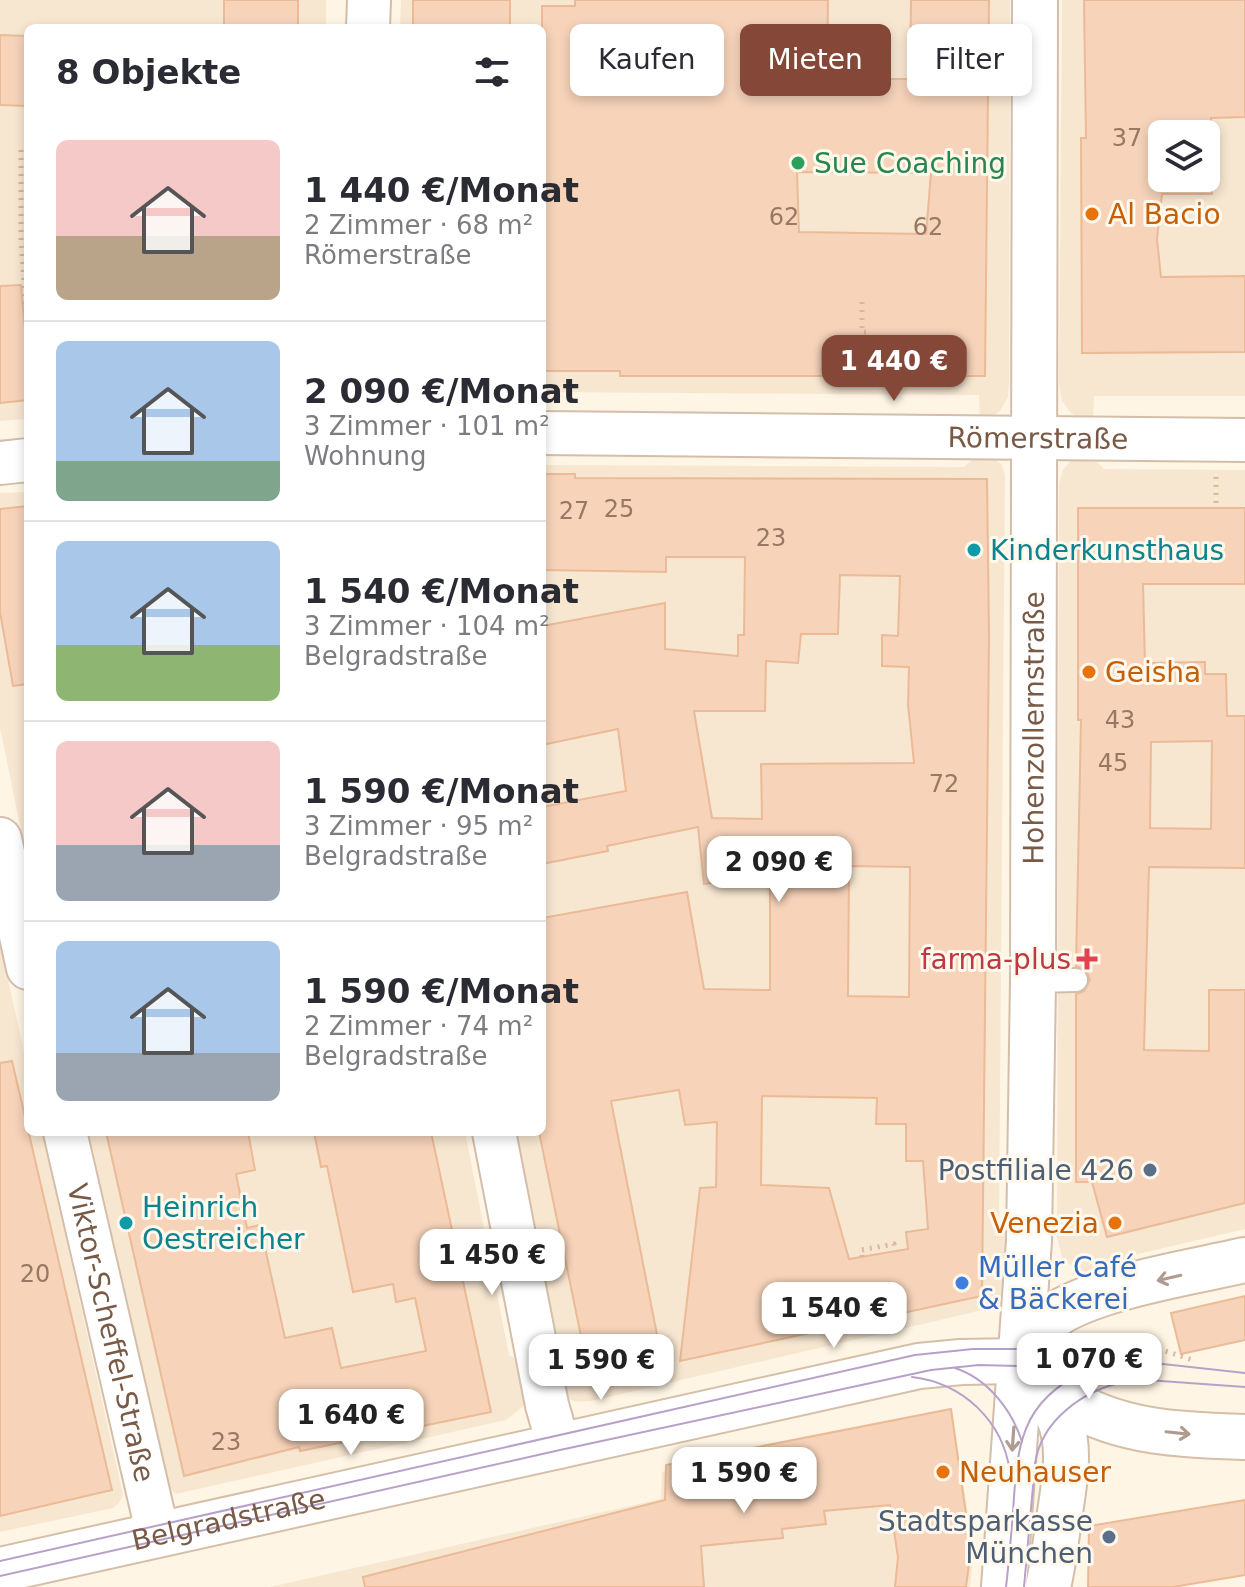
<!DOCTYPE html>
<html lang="de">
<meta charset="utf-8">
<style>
body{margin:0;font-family:"DejaVu Sans",sans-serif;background:#f2f2f3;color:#2b2b33;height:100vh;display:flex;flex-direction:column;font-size:30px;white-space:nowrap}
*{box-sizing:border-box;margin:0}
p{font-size:26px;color:#7c7c81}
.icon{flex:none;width:44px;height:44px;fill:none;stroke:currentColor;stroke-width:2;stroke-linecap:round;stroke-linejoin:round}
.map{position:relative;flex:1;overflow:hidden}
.details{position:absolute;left:24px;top:24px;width:522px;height:1112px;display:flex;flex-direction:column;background:#fff;border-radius:12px;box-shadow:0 4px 12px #0003}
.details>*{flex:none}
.banner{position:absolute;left:570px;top:24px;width:554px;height:72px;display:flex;gap:16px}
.controls{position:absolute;left:1148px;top:120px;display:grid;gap:16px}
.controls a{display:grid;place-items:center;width:72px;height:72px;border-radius:12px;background:#fff;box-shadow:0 4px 12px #0003;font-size:40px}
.price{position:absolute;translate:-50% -68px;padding:0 18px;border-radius:16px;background:#fff;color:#222;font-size:26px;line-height:52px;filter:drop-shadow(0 2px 4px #0008)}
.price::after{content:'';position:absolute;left:50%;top:48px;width:24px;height:18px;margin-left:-12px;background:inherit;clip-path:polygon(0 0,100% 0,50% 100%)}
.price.selected{background:#854838;color:#fff}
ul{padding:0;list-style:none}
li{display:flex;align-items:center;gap:24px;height:200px;padding:0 32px}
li+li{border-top:2px solid #e1e1e2}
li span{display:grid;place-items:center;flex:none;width:224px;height:160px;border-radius:12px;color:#555}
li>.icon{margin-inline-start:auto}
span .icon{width:96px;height:96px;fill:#fffc;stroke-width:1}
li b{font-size:34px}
h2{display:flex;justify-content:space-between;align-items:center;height:96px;padding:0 32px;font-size:34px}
.tag{padding:0 28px;border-radius:12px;background:#fff;box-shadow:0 4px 12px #0003;font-size:28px;line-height:72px}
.tag.selected{background:#854838;color:#fff}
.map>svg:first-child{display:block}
.residential{fill:#f7e7d1;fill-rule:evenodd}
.building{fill:#f6d3b9;stroke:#ebba97;stroke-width:2;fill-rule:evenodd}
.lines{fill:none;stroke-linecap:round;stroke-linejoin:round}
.service-casing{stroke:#d3beab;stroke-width:26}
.minor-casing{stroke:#d3beab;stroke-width:46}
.tertiary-casing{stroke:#d3beab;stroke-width:48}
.secondary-casing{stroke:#d6bfa8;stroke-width:48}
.path{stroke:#dcb79b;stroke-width:5;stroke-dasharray:2 6;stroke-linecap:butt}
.service{stroke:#fff;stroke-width:22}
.minor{stroke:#fff;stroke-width:42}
.tertiary{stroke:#fff;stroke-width:44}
.secondary{stroke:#fff;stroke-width:44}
.tram{stroke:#b8a1c9;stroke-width:2}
.oneway{stroke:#af9c90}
.leisure-dot{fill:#2e9e5b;stroke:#fff8ec;stroke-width:3}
.food-dot{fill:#e8710a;stroke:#fff8ec;stroke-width:3}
.culture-dot{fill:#0f9aa8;stroke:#fff8ec;stroke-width:3}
.health-dot{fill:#e0444e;stroke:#fff8ec;stroke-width:3}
.service-dot{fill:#5c6f8a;stroke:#fff8ec;stroke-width:3}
.shop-dot{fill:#3f7fe0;stroke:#fff8ec;stroke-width:3}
.labels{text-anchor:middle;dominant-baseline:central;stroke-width:6;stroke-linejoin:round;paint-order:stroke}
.number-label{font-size:24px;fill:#987863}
.leisure-label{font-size:28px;fill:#27864d;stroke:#fff8ec;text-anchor:start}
.food-label{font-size:28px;fill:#c56008;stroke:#fff8ec;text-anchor:start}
.street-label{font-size:28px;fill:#795a46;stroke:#fff8ec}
.culture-label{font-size:28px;fill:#0d838f;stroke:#fff8ec;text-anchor:start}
.health-label{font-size:28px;fill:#be3a42;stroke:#fff8ec;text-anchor:end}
.service-label{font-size:28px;fill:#4e5e75;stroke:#fff8ec;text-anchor:end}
.shop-label{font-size:28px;fill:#366cbe;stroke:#fff8ec;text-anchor:start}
</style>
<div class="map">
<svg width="1245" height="1587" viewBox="0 0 1245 1587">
<rect width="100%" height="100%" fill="#fef5e4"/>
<path class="residential" d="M0,0H326V28H28V419L0,421Z
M401,0H1010L1009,385L1008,397L1000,411L990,419L980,420L979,395L542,392V28H400Z
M1062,0H1245V396H1094L1093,422L1083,420L1072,414L1062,401L1059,383ZM1162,134H1206V178H1162Z
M976,456L992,457L1002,465L1005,475L999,1220L1011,1221L1007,1289L990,1307L970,1313L591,1401L575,1402L562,1395L551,1369L560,1361L516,1132H542V465L964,467Z
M1080,456H1091L1104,469L1245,470V1229L1134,1255L1137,1268L1088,1276L1074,1268L1062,1258L1057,1237L1059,483L1063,470L1071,460Z
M28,492V864L0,728V493Z
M0,943L28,1070V1132H42L123,1495L119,1503L113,1508L0,1532Z
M89,1132H465L509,1355L523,1362L526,1404L506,1420L176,1494L172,1491L168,1482Z
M951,1408L974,1550L970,1587H270L661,1499L662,1472Z"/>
<path class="building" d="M224,0H298V28H224Z
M413,0H510V28H413Z
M575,0H828L827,79H910L911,0H989L985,376H620V371H542V6H575ZM797,172L931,173L926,234L799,232Z
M1084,0H1245V117L1211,118L1212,194H1162L1157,239L1161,277L1245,276V352L1082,353L1081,138H1086ZM1162,134H1206V178H1162Z
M0,35L28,36V106L0,105Z
M21,285L26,341H28V400L0,403V286Z
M542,474H575V478L987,479L989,636L982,1296L680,1361L700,1188L716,1187L717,1122L685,1125L679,1090L611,1101L663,1365L590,1380L539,1132H542V918L687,892L704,989L770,990V876L704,884L698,827L607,846L608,851L542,864V807L626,791L618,729L542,745V626L665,603V649L738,656V635H744L745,557H666V572L542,570ZM840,575L900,576L898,636L882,635V666L909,667L908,704L914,763L761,764L762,819L712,818L694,711H765L766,661L798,663L801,634H838ZM849,866L910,867L909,997L848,996ZM762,1096L877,1098L876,1124H906V1161H923L928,1229L906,1232L908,1249L849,1259L829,1188L761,1185Z
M28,506V684L13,686L0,612V509Z
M1078,508H1245V584H1143L1145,663L1205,662V674H1226L1227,716H1245V868L1149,867L1144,1050L1209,1051V990H1245V1203L1107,1237L1092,1182H1076V994L1084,991L1090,980L1087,972L1076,966L1081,720H1078ZM1212,741L1211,829L1150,828L1151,742Z
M12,1061L112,1490L0,1516V1063Z
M106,1132H248L255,1170L236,1174L247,1228L260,1225L285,1338L332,1328L341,1368L426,1351L415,1298L396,1302L393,1284L353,1292L327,1166L321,1167L314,1132H431L491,1412L300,1451L299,1447L184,1476Z
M1245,1296V1340L1181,1354L1171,1313Z
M951,1409L971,1549L966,1587H895L898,1557L890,1505L824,1511L826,1524L782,1529L783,1538L701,1546L704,1587H365L363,1577L665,1500L666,1465Z
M1245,1500V1575L1173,1587H1088L1089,1526Z"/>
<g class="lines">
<defs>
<path id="service" d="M1033,981L1076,980"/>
<g id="minor">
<path d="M368,28L369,0"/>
<path id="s1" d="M542,433L1245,440"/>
<path d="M0,463L28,460"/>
<path d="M0,839L28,968"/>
<path id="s2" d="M65,1132L158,1535"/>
<path d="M494,1132L547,1405L559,1447"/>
</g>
<g id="tertiary">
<path d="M1029,1372C1075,1425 1069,1453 1059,1519C1056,1541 1053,1565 1048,1587"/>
<path id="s3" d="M1004,1587L1029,1241L1033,981L1035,0"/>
</g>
<g id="secondary">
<path d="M1020,1361C1028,1346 1035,1331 1048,1320C1087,1288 1193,1272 1245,1260"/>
<path d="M1020,1361C1038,1376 1054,1393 1074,1404C1125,1434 1188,1435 1245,1437"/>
<path id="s4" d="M0,1570L919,1366L961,1362L1020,1361"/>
</g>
</defs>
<use href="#service" class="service-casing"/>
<use href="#minor" class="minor-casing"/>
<use href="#tertiary" class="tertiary-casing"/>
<use href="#secondary" class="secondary-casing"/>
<path class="path" d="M21,150V242L28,334
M862,302V332H870
M1216,477V508
M862,1257L861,1250L894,1244L895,1251
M1126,1346L1165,1351L1193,1360"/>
<use href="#service" class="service"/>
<use href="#minor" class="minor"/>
<use href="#tertiary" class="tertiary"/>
<use href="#secondary" class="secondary"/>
<path class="tram" d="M955,1368C988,1379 1012,1410 1022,1442
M912,1377C963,1383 1003,1421 1010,1472
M0,1561L915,1355L973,1349H1026L1245,1373
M0,1576L560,1450L931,1370L979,1365L1019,1366L1133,1379L1245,1387
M1006,1587C1009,1562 1011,1537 1013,1512C1017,1449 1019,1402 1084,1372
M1024,1587L1035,1464C1041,1420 1084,1390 1124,1382"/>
</g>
<defs><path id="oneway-shaft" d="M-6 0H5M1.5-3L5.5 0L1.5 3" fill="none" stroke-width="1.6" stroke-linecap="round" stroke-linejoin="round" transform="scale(2)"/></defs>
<g class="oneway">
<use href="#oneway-shaft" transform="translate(1169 1278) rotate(167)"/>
<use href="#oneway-shaft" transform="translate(1178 1433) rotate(6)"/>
<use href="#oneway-shaft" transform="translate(1013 1439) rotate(94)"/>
</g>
<circle class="leisure-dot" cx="798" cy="163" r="8"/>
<g class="food-dot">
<circle cx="1092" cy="214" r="8"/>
<circle cx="1089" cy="672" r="8"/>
<circle cx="1115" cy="1223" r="8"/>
<circle cx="943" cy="1472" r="8"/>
</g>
<g class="culture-dot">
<circle cx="974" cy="550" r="8"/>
<circle cx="126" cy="1223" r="8"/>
</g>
<path class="health-dot" d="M1083 947h8v8h8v8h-8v8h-8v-8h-8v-8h8z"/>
<g class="service-dot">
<circle cx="1150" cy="1170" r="8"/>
<circle cx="1109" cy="1537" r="8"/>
</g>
<circle class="shop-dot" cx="962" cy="1283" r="8"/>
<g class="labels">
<g class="number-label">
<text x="1127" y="138">37</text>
<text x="784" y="217">62</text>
<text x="928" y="227">62</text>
<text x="619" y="509">25</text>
<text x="574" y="511">27</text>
<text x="771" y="538">23</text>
<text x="1120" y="720">43</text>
<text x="1113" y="763">45</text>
<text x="944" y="784">72</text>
<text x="35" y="1274">20</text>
<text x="226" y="1442">23</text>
</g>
<g class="leisure-label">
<text x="814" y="163">Sue Coaching</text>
</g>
<g class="food-label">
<text x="1108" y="214">Al Bacio</text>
<text x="1105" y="672">Geisha</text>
<text x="1099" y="1223" text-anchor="end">Venezia</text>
<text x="959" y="1472">Neuhauser</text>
</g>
<g class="street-label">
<text stroke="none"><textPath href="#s1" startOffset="496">Römerstraße</textPath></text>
<text stroke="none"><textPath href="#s3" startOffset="860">Hohenzollernstraße</textPath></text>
<text stroke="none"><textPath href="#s2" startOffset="206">Viktor-Scheffel-Straße</textPath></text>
<text stroke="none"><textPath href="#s4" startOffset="234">Belgradstraße</textPath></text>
</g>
<g class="culture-label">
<text x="990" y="550">Kinderkunsthaus</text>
<text x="142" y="1207">Heinrich<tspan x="142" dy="32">Oestreicher</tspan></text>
</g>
<g class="health-label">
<text x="1071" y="959">farma-plus</text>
</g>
<g class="service-label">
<text x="1134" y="1170">Postfiliale 426</text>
<text x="1093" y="1521">Stadtsparkasse<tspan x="1093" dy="32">München</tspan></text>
</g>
<g class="shop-label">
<text x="978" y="1267">Müller Café<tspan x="978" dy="32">&amp; Bäckerei</tspan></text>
</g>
</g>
</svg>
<div class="controls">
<a><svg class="icon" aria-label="layers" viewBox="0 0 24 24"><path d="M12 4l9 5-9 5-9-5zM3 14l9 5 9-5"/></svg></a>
</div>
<b class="price selected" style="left:894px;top:403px">1 440 €</b>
<b class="price" style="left:779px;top:904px">2 090 €</b>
<b class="price" style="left:492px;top:1297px">1 450 €</b>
<b class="price" style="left:834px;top:1350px">1 540 €</b>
<b class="price" style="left:1089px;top:1401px">1 070 €</b>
<b class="price" style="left:601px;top:1402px">1 590 €</b>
<b class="price" style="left:351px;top:1457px">1 640 €</b>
<b class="price" style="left:744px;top:1515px">1 590 €</b>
<div class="banner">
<a class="tag">Kaufen</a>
<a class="tag selected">Mieten</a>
<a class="tag">Filter</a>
</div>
<section class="details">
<h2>8 Objekte<svg class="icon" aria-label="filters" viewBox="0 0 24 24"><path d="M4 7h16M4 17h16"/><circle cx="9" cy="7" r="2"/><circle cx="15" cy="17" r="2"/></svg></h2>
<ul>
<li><span style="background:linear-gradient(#f6c9c9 60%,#b9a48a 0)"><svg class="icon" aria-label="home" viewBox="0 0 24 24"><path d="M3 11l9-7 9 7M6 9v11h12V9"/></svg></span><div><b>1 440 €/Monat</b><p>2 Zimmer · 68 m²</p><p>Römerstraße</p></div></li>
<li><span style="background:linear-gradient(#a9c7e8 75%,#7fa58c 0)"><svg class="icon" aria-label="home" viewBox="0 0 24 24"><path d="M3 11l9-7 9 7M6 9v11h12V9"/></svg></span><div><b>2 090 €/Monat</b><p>3 Zimmer · 101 m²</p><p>Wohnung</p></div></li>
<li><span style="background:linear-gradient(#a9c7e8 65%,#8fb573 0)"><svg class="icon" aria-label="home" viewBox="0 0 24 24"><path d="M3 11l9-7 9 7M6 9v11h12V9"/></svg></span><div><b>1 540 €/Monat</b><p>3 Zimmer · 104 m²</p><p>Belgradstraße</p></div></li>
<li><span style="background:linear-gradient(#f6c9c9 65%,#9aa5b1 0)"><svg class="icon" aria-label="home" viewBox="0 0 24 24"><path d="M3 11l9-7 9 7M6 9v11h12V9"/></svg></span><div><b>1 590 €/Monat</b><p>3 Zimmer · 95 m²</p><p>Belgradstraße</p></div></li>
<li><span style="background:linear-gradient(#a9c7e8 70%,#9aa5b1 0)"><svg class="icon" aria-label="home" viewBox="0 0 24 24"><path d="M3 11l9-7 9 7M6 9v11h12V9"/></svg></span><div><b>1 590 €/Monat</b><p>2 Zimmer · 74 m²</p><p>Belgradstraße</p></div></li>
</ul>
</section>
</div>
